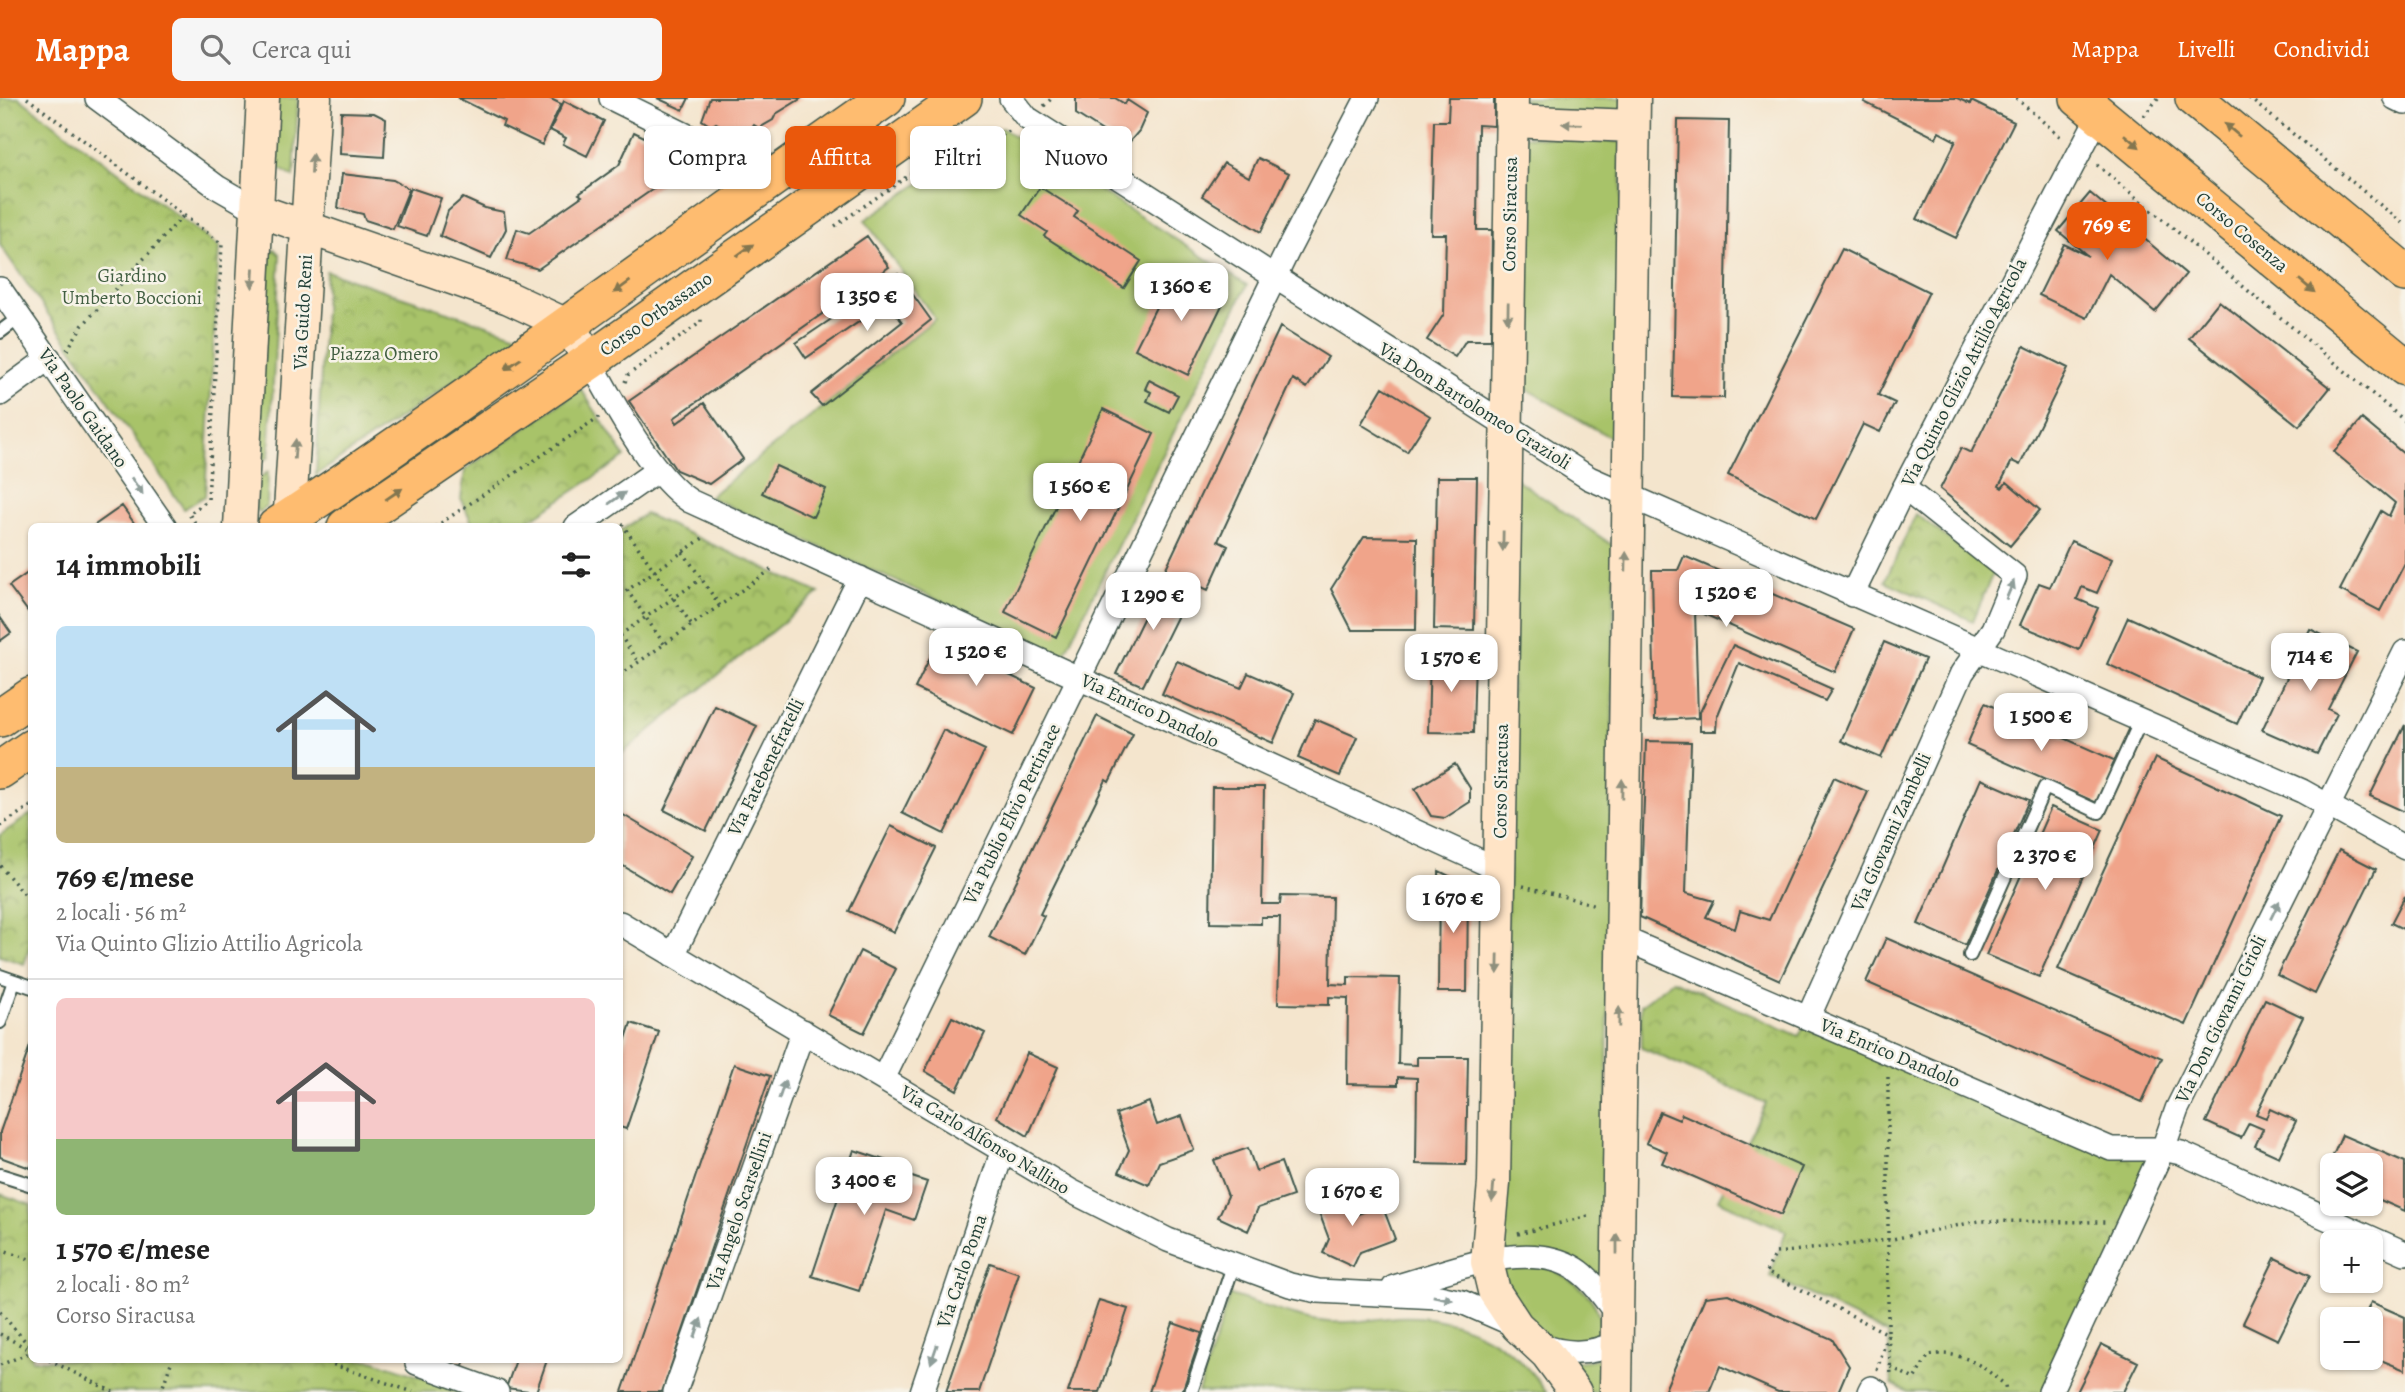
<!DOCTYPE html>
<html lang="it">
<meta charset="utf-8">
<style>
body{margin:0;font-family:Alegreya,serif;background:#f6f6f6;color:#222;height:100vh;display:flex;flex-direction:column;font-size:26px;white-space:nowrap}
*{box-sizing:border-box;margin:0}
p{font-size:23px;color:#767676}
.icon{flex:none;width:38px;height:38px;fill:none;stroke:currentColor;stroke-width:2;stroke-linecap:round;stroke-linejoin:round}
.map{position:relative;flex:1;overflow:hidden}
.details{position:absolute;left:28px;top:425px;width:595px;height:840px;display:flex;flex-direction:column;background:#fff;border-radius:10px;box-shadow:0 2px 5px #0004}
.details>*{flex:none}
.hud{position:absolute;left:644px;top:28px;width:665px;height:63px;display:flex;gap:14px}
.tools{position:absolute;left:2320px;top:1055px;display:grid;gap:14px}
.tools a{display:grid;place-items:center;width:63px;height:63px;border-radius:10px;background:#fff;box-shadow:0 2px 5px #0004;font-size:35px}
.price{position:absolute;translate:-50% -60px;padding:0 16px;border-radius:14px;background:#fff;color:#222;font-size:23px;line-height:46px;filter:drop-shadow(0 2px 4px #0008)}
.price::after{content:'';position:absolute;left:50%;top:42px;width:21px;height:16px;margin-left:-10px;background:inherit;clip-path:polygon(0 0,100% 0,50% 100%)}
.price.selected{background:#ea580c;color:#fff}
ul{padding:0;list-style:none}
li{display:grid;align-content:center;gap:14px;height:371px;padding:0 28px}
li+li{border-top:2px solid #e0e0e0}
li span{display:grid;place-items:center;height:217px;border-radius:10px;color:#555}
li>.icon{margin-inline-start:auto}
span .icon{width:126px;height:126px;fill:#fffc;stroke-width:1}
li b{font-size:30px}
h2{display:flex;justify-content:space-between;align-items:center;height:84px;padding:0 28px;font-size:30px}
.chip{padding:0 24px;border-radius:10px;background:#fff;box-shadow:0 2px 5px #0004;font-size:24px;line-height:63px}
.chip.selected{background:#ea580c;color:#fff}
header{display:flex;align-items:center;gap:42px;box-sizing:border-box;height:98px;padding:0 35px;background:#ea580c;color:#fff}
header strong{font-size:33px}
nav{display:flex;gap:38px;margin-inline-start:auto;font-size:24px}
.search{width:490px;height:63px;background:#f6f6f6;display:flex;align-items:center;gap:18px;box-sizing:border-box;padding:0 24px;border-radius:10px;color:#767676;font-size:26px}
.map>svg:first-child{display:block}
.green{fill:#a8c369;stroke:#64804e;stroke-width:2}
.park{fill:url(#park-crowns);stroke:#64804e;stroke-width:2}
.building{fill:#f0a48a}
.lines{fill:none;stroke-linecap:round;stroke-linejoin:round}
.lane-casing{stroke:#3f564b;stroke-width:16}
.street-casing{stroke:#3f564b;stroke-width:26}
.secondary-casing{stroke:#3f564b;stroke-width:35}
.primary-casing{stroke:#3f564b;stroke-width:40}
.path{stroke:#3f564b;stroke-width:3.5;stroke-dasharray:2 5;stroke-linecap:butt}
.lane{stroke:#fff;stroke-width:12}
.street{stroke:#fff;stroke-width:23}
.secondary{stroke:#ffe4c6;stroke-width:32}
.primary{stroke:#febc70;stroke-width:37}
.oneway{fill:#8f907d}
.oneway2{fill:#83764f}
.oneway3{fill:#8f9e9a}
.labels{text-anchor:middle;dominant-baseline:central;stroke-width:5;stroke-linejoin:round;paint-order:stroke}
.street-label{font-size:19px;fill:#1f3d34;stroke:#f7f3e8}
.park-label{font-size:19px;fill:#415e41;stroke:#f7f3e8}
</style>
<header>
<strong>Mappa</strong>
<div class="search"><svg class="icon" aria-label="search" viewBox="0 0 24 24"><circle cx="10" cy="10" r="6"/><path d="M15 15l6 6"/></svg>Cerca qui</div>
<nav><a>Mappa</a><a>Livelli</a><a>Condividi</a></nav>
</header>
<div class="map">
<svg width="2405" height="1294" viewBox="0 0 2405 1294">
<defs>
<pattern id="park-crowns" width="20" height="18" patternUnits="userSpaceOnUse" patternTransform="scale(1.75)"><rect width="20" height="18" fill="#a8c369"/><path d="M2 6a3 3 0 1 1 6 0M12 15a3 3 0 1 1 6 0" fill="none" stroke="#88a057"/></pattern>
</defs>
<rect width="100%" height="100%" fill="#f7f3e8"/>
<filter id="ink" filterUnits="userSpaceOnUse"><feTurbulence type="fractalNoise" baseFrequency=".0143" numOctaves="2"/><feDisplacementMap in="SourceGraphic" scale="14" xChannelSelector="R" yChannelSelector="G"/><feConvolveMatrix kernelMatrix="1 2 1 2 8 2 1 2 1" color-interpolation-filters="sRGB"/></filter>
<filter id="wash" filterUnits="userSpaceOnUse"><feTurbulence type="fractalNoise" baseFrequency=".00686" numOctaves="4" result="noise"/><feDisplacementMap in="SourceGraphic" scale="28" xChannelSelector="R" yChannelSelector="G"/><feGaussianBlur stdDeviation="1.57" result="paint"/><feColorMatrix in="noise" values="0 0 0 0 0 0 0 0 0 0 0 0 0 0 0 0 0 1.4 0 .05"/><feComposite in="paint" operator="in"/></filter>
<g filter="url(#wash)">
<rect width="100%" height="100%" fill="#f4e5cd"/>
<path class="green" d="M277,0H298L294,79L273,67Z
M1524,0H1624L1623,17L1523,14Z
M1002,30L1247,187L1063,558L709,399L935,221L865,122Z
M1523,38L1622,44L1618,344L1518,286Z
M274,151L280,157L269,359L257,367L269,156Z
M268,374L267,408L260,414L256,412V382Z
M1516,381L1615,449L1604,1174L1597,1179L1501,1154Z
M1540,1166C1569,1178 1611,1203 1597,1241L1573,1247L1531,1232L1500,1171Z
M1230,1197C1261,1206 1296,1221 1328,1224C1352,1226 1373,1221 1397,1219C1457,1216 1513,1243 1546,1294H1198Z
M1599,1261V1294H1584L1564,1265Z"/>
<path class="park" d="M0,0H19L219,149L205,398L184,411L0,147Z
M326,173L520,238L316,377Z
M581,291L625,359L519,429H474L461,401L465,372Z
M645,416L819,495L620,657V433Z
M1916,416L1993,475L1973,523L1885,483Z
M31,716L32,842L24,866L0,858V737Z
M1673,882L1799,938L1808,920L2111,1051H2163L2050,1294H1908L1892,1286L1888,1236L1770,1178L1786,1133L1718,1102L1766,1005L1642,950L1641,907Z
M0,1096L31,1107L32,1262H372L465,1294H0Z"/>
<g id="blocks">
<path class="building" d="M458,0H549L561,6L542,47L502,28L504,23Z
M657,0H689L683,12Z
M710,0H802L776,16L773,22L759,30L754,27L744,41L716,25L711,28L702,22Z
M1076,0H1115L1125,6L1127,2L1147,15L1139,33L1126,48L1076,16Z
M1449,0H1494V28L1478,27L1477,132H1492L1491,242H1466L1455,259L1427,242L1444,216L1446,136H1431L1434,23H1448Z
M1866,0H1957L1970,6L1971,3L2014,24L1956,140L1917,121L1956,43L1939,34L1936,40L1864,4Z
M564,3L604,23L587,58L563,46L566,40L550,32Z
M341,14L374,15L386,21L384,59L340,56Z
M1678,22L1729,23L1724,300L1673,299Z
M634,34L684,58L682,71L538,171L507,162L517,131L529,135L582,98L579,96L619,67Z
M1258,60L1289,75L1261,134L1202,98L1224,65L1249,79Z
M342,76L393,82L409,91L393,131L365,122L363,116L338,110Z
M1040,89L1078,113L1074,119L1141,163L1124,190L1044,138L1047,134L1021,117Z
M411,90L441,100L427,138L397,128Z
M2090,95L2186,176L2155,214L2109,176L2087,220L2039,197L2064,146L2088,158L2058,133Z
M463,100L485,110L504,114L506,131L491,160L440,138L448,113Z
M867,138L889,169L674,320L677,325L704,305L743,361L709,386L676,372L629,303Z
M1842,151L1929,194L1878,297L1895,305L1880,334L1863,326L1816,421L1728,377Z
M1174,173L1226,199L1188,277L1135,251Z
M898,176L931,222L822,308L811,296L902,224L888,204L806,260L796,245Z
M2219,203L2330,290L2299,328L2189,240Z
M1280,229L1328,259L1307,290L1293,281L1218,443L1228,448L1208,492L1165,472Z
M2024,248L2068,270L2020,367L2012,363L1999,388L2002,390L2007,384L2040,412L2010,448L1940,391L1961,350L1971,355Z
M1149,282L1178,297L1169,314L1147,303L1151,294L1145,291Z
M1383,289L1430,318L1407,354L1361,326Z
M1103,311L1154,336L1056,539L1005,514Z
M2362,321L2405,357V465L2380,513L2340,492L2381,413L2389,418L2395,405L2334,354Z
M776,368L826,391L813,419L762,395Z
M1437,379H1477L1474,532L1434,531Z
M122,408L137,429H92Z
M1364,439L1417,440L1416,532H1352L1331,491Z
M2071,443L2112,461L2097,495L2082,489L2077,501L2098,510L2079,552L2020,527L2039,485L2050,489Z
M1684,458L1854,531L1835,574L1695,512L1698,620L1655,622L1652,472H1678Z
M32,472V519L9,488Z
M1163,480L1190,493L1143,588L1116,576Z
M0,519L11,535L0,543Z
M2128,519L2259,579L2237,626L2107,566Z
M2310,531L2357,554L2328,611L2337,616L2317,656L2262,632Z
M938,543L1036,590L1013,637L915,590Z
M1884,544L1925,561L1881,660L1841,643Z
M1733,547L1832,591L1825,603L1739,565L1717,619L1716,633H1700V614Z
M1430,557L1475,559L1473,635L1428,634Z
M1177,563L1241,590L1248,575L1294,595L1273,645L1162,596Z
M1985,605L2116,663L2097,705L1967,647Z
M715,608L757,628L706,733L664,712Z
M1097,618L1133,636L1109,684L1106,682L1040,816L1044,818L1025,857L989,839Z
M1315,621L1357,639L1340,678L1298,660Z
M2405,627V714L2370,698Z
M943,632L985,652L944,736L902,715Z
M1646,643L1691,644L1686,795L1714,803L1706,819L1735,831L1740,813L1769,822L1834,679L1868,694L1780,882L1640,819Z
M2155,660L2281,718L2186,927L2058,871Z
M1455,666L1470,690V704L1445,720L1431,718L1415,691Z
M1981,681L2029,702L1965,847L1918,826Z
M1212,689H1264L1262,806H1280L1281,798L1332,799L1330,886L1348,887V879L1400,880L1398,966L1417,967V959H1468L1466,1067L1416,1066L1417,980L1398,979V987L1347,986L1348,900L1329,899V907L1278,906L1280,819H1261V826L1210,825Z
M2051,709L2103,732L2039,879L1986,857Z
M620,715L692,758L670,796L620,766Z
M891,728L936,750L894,834L849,813Z
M2339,752L2376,771L2315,896L2277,877Z
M1439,773L1468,787L1467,894H1438Z
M2405,798V832L2391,825Z
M1886,840L2162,960L2142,1004L1866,884Z
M860,853L896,871L864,935L828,917Z
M2265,901L2303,919L2256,1016L2266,1020L2270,1011L2296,1023L2279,1059L2255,1048L2263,1031L2249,1025L2241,1040L2206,1024Z
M952,919L985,935L957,992L925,973Z
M631,925L659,934L626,1031L620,1029V959Z
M31,945L32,1066L30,1070L0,1059V1034Z
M1027,955L1058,969L1028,1038L997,1019Z
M734,966L770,978L662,1294H622Z
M1149,1004L1157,1027L1182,1018L1194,1052L1159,1064L1149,1087L1119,1074L1129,1052L1116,1016Z
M1660,1014L1679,1022L1682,1016L1802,1069L1781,1117L1662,1065L1667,1054L1646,1045Z
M2342,1037L2405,1064V1113L2371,1098V1068H2333V1081L2324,1078Z
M1248,1050L1256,1073L1281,1064L1293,1098L1258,1110L1248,1133L1218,1119L1228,1098L1214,1062Z
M854,1052L902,1068L900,1075L927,1084L914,1122L886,1112L859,1193L812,1178Z
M1349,1093L1358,1116L1382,1107L1395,1141L1360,1154L1353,1169L1323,1155L1329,1141L1316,1106Z
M2275,1160L2310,1177L2278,1242L2243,1225Z
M990,1165L1019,1175L979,1294H946Z
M1728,1196L1832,1241L1849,1268L1838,1294H1778L1720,1268L1709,1294H1664L1705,1199Z
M1099,1202L1128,1211L1100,1294H1068Z
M2371,1204L2405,1219V1272L2371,1258V1222H2363Z
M1173,1225L1202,1235L1182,1294H1149Z
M2101,1246L2138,1264L2123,1294H2077Z
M434,1262H465L461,1274Z
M516,1262H547L536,1294L506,1290Z"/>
</g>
</g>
<g filter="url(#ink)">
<use href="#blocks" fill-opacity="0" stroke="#3f564b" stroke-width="2"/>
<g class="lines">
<defs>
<path id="lane" d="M0,234L20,219
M1970,857L2045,689L2099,714L2141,622
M0,878L32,889
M0,924L14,883
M0,1077L32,1087
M1191,1294L1233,1168"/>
<path id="street" d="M97,0L217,89L257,112
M611,0L718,53L762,86
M1011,0L1027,20L1589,380L2302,693L2405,750
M2395,0L2405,5
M0,191L165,429
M590,263C613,304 651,378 690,403L1500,772
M0,296L49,260
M576,429L658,372
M1852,497L1904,390L2099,17
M620,825L1069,1092L1168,1142L1290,1187L1318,1193L1439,1199L1462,1204L1517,1228
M1620,839L2111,1051H2163L2181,1055L2405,1155
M673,857L860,480
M1808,920L1962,575L1993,531L2015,478L1904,390
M883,981L1287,154L1367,0
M1394,1189C1446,1175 1527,1139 1576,1171C1592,1181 1604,1200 1616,1215
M1537,1246C1565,1257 1589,1257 1616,1245
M418,1262L417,1265L497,1294
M675,1294L803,933
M922,1294L1003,1052
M1869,1294L1871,1290L1878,1294
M2050,1294L2163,1051L2177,1011L2405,554"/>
<path id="secondary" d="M1512,0L1494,1085L1487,1164L1494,1193L1517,1228L1547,1256L1575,1294
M1511,23L1633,28
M257,112L509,200L569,228L590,263
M240,429L263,0
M289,429L315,0
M1616,1294L1634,0"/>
<path id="primary" d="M2079,0L2405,269
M2194,0L2405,175
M276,429C483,292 682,142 886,0
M346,429L590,263L963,0
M0,620L32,598
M0,672L32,650"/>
</defs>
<use href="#lane" class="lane-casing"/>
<use href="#street" class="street-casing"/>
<use href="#secondary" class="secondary-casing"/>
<use href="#primary" class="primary-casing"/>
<path class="path" d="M27,0L222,146L208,402L189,416L198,429
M2016,0L2063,41
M2249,0L2405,127
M1044,8L1052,0
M2144,18L2158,0
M2097,67L2405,323
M835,128L953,47L985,32L1001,38L1009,33
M67,252L82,228L183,118
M625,284L628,277L701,224V220
M622,426L692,527
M435,429L599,319
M683,454L720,508
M627,492L664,546
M620,497L706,438
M620,537L701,481
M620,537L638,564
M620,577L775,469
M0,728L32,707
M0,768L32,805
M1523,788L1596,807
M1888,979V1236L1891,1276
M1518,1136L1592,1117
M0,1151L32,1162
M0,1214L32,1251
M0,1236L30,1252
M49,1262L113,1294
M320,1262L413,1294
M0,1267L32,1254
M1891,1269L1914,1281L1929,1257C1962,1252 1982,1267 2005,1287L2006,1294
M1877,1272L1888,1236L1766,1174L1776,1155L1888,1142L1979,1123L2105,1124
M161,1294L172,1262"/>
<use href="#lane" class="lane"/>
<use href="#street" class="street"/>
<use href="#secondary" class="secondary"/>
<use href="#primary" class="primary"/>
</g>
<defs><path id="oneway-solid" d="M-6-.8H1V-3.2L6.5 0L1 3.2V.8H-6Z" transform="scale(1.75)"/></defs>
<g class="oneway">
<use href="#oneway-solid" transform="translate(1572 26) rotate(-178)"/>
<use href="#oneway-solid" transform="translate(312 66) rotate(-87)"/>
<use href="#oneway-solid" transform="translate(253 180) rotate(93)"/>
<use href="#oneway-solid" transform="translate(1508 215) rotate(91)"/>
<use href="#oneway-solid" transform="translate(295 351) rotate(-86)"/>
<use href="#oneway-solid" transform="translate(1503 443) rotate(91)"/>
<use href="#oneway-solid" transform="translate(1626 464) rotate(-89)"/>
<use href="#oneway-solid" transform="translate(1622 691) rotate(-89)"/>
<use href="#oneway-solid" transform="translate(1498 866) rotate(91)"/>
<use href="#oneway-solid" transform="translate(1619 919) rotate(-89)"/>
<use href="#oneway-solid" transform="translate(1493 1094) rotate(95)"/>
<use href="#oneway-solid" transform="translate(1617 1146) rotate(-90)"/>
</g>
<g class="oneway2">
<use href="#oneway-solid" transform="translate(2232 32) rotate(-140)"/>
<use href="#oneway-solid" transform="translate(2132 43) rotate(40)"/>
<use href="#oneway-solid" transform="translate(745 152) rotate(-35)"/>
<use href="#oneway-solid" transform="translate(2307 188) rotate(40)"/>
<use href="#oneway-solid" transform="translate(622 189) rotate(144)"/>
<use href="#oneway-solid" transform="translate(513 266) rotate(146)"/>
<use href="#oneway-solid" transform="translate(394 396) rotate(-34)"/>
</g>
<g class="oneway3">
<use href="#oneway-solid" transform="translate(137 388) rotate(55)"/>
<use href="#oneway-solid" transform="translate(617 400) rotate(-35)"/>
<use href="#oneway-solid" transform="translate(2010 492) rotate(-67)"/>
<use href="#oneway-solid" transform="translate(2275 812) rotate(-64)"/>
<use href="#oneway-solid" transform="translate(782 992) rotate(-71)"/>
<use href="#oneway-solid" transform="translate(1443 1200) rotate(11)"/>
<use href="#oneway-solid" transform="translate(698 1230) rotate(-71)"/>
<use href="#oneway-solid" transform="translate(934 1256) rotate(109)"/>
</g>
</g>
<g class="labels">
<g class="street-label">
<text transform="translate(1510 116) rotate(-89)">Corso Siracusa</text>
<text transform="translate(2242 134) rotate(40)">Corso Cosenza</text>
<text transform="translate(303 214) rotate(-87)">Via Guido Reni</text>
<text transform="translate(656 216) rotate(-35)">Corso Orbassano</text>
<text transform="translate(1964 274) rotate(-63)">Via Quinto Glizio Attilio Agricola</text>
<text transform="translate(1475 308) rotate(32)">Via Don Bartolomeo Grazioli</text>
<text transform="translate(83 310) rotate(55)">Via Paolo Gaidano</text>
<text transform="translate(1150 613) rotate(25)">Via Enrico Dandolo</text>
<text transform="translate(766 669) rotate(-64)">Via Fatebenefratelli</text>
<text transform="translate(1501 683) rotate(-89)">Corso Siracusa</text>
<text transform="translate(1012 716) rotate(-64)">Via Publio Elvio Pertinace</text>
<text transform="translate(1891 734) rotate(-66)">Via Giovanni Zambelli</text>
<text transform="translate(2221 921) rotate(-64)">Via Don Giovanni Grioli</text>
<text transform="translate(1890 955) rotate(23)">Via Enrico Dandolo</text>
<text transform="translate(985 1042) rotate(31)">Via Carlo Alfonso Nallino</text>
<text transform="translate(739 1113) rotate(-71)">Via Angelo Scarsellini</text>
<text transform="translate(962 1173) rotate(-71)">Via Carlo Poma</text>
</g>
<g class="park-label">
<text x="132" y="178">Giardino<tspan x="132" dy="22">Umberto Boccioni</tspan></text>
<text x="384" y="256">Piazza Omero</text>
</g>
</g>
</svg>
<div class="tools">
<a><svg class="icon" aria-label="layers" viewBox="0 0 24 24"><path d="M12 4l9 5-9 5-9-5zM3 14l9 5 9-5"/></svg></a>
<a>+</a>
<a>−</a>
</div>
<b class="price selected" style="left:2107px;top:164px">769 €</b>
<b class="price" style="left:1181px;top:225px">1 360 €</b>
<b class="price" style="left:867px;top:235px">1 350 €</b>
<b class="price" style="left:1080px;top:425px">1 560 €</b>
<b class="price" style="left:1726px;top:531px">1 520 €</b>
<b class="price" style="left:1153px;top:534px">1 290 €</b>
<b class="price" style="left:976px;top:590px">1 520 €</b>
<b class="price" style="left:2310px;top:595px">714 €</b>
<b class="price" style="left:1451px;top:596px">1 570 €</b>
<b class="price" style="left:2041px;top:655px">1 500 €</b>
<b class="price" style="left:2045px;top:794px">2 370 €</b>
<b class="price" style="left:1453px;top:837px">1 670 €</b>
<b class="price" style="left:864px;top:1119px">3 400 €</b>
<b class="price" style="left:1352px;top:1130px">1 670 €</b>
<div class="hud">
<a class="chip">Compra</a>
<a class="chip selected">Affitta</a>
<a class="chip">Filtri</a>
<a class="chip">Nuovo</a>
</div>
<section class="details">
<h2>14 immobili<svg class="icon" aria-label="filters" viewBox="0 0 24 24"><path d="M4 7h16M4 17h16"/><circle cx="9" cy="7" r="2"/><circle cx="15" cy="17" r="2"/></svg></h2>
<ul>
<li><span style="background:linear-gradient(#bfe0f5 65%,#c2b280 0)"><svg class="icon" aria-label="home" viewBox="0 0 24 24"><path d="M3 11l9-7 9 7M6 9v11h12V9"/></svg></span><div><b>769 €/mese</b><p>2 locali · 56 m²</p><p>Via Quinto Glizio Attilio Agricola</p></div></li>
<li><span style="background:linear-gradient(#f6c9c9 65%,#8fb573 0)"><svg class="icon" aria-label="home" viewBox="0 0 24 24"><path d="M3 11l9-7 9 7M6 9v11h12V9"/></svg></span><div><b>1 570 €/mese</b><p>2 locali · 80 m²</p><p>Corso Siracusa</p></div></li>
</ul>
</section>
</div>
